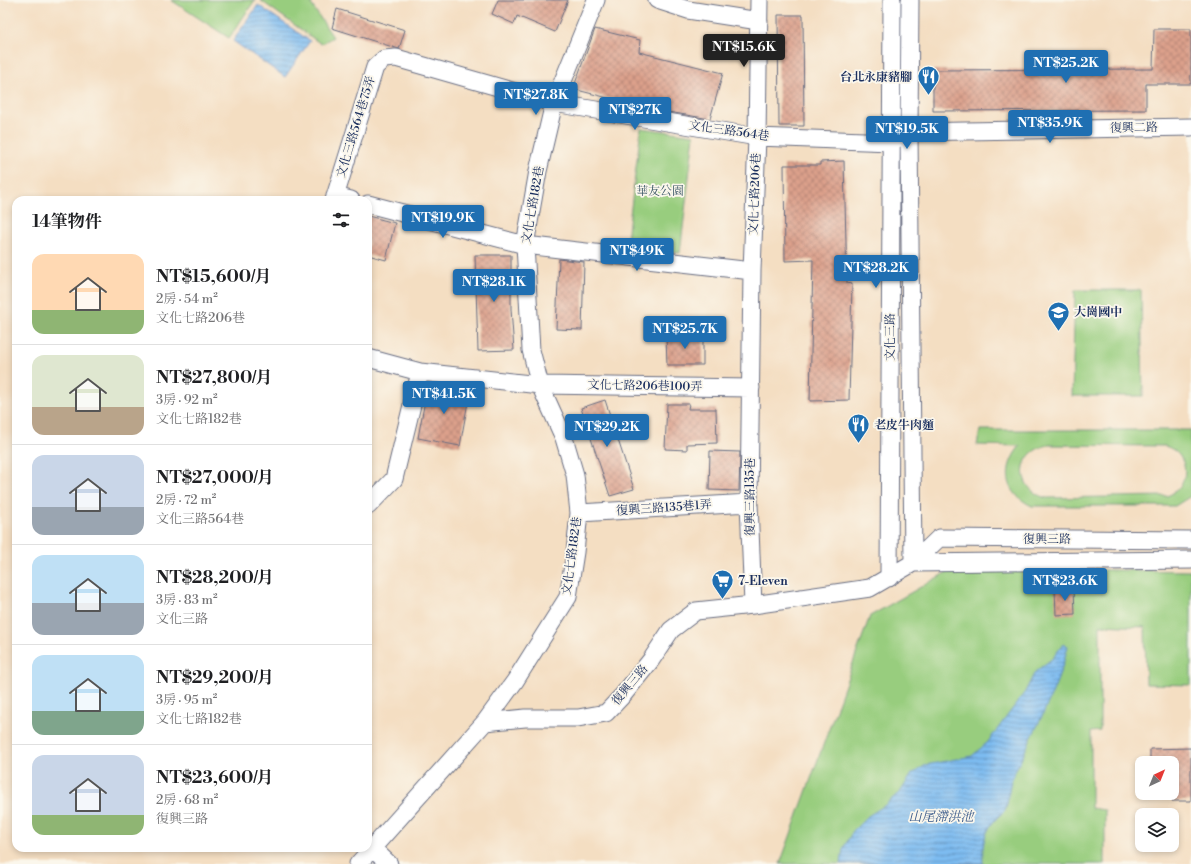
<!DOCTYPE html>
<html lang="zh-TW">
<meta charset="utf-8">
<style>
body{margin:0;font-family:"Libre Bodoni","Noto Serif TC",serif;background:#f2f2f2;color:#202124;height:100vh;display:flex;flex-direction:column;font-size:15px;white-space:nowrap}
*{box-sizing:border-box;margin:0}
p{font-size:13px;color:#757577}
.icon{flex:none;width:22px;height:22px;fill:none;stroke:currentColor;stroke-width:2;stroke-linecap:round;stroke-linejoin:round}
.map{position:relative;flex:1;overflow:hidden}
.panel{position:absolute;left:12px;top:196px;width:360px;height:656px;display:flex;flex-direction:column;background:#fff;border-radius:12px;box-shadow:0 2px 6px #0003}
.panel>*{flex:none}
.needle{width:26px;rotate:43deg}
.fabs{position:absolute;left:1135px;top:756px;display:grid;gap:8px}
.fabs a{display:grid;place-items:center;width:44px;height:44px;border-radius:8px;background:#fff;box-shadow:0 2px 6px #0003;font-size:20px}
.price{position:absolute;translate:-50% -34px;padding:0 9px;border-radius:4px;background:#1f6fb2;color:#fff;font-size:13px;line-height:26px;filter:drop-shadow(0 1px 2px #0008)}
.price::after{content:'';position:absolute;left:50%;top:24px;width:12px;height:9px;margin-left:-6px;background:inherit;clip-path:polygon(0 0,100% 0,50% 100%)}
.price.current{background:#222;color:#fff}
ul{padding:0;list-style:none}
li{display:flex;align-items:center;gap:12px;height:100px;padding:0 20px}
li+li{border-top:1px solid #e0e0e0}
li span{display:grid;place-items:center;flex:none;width:112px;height:80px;border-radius:12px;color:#555}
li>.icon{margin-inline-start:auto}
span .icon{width:48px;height:48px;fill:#fffc;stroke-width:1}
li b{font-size:17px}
h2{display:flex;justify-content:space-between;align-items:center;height:48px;padding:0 20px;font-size:17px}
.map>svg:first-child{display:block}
.green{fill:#98cd7e;stroke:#5a7e6e;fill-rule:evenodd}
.water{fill:url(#water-rules);stroke:#4c75a7}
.building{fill:url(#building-cross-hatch)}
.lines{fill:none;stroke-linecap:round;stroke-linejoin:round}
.minor-casing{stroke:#676c81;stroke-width:19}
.minor{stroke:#fff;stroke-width:17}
.labels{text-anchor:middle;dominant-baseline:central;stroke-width:3.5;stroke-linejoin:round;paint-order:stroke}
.poi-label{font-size:12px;font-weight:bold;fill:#1b2f5e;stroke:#fbf7ec;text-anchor:start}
.street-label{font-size:12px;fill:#1b2f5e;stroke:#fbf7ec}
.park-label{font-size:12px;fill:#3a5666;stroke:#fbf7ec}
.water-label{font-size:13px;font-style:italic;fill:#38598a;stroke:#fbf7ec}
</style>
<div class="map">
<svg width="1191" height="864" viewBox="0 0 1191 864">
<defs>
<pattern id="water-rules" width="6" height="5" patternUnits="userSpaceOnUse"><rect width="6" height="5" fill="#7dbbf0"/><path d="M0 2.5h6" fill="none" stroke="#6698c6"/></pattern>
<pattern id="building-cross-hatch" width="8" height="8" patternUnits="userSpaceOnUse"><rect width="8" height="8" fill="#dca08b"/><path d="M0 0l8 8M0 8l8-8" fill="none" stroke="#b28375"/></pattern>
</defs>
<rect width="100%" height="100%" fill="#fbf7ec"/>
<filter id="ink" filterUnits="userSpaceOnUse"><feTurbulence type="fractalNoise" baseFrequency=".025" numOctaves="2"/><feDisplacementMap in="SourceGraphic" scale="8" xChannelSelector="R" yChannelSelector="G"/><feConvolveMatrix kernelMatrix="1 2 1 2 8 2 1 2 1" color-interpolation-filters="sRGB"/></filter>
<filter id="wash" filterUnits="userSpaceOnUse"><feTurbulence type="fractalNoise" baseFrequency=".012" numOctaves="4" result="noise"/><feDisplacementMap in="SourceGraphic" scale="16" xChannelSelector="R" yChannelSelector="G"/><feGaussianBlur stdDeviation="0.9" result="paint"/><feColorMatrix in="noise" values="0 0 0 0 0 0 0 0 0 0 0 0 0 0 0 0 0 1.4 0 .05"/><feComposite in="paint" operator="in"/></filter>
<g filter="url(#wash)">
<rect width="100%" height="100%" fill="#f4dec2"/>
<path class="green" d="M171,0H255L229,38Z
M260,0H314L311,4L333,37L321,44Z
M641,128L694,135L680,253L626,247Z
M1075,290H1141L1143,396H1072Z
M980,430H1191V496L1175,506H1032C1004,493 1002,468 1020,446L977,445ZM1049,445L1165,446C1191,454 1191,487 1167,496L1046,498C1015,489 1016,451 1049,445Z
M954,568L1191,571V685L1146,684L1145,627L1100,625V731L1091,732V808L1105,810V864H780L870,616Z"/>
<path class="water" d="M258,5L310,41L285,77L233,41Z
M1063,644L1068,646C1057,693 1032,734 1012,778C1008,788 1009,802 1005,810C1002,814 997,817 994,821C983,835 982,847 983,864H841L843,849L853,831L868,816L884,806L901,791L912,774L926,765L972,756L988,742L1025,692L1035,672L1053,658Z"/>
<g id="blocks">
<path class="building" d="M498,0H568L555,32L517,16L514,24L492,14Z
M337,9L405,30L399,49L332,28Z
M778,15H803L804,126H779Z
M595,29L640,40L639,52L723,73L710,119L656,110L573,89Z
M1154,29H1191V84H1146V110L933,111V70L1153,69Z
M844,161L847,283L852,284L849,400L810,401L813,260L785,261L784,165H820V162Z
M368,216L395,223L386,260L368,255Z
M475,255H511V309L514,350L478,351Z
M559,259L584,262L582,330L556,329Z
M666,335H703V365H667Z
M428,384L470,391L460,446L418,438Z
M605,400L634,489L610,496L581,408Z
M667,404H689L688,409H716L717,443L687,444V450L665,449Z
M710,451L740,452L739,491L709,490Z
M1074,588L1075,614L1056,615L1055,589Z
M1191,748V801H1172V763H1150V749Z"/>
</g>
</g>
<g filter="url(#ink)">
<use href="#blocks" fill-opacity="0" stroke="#676c81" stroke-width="1"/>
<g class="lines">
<defs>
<path id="minor" d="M657,0L688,10L759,21
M910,0L909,132L913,563
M335,196L351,200
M334,200L375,67L384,59L396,58L554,103L757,137L891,142L909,132L1191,127
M368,204L525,245L752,271
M368,358L420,372L540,385L751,388
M368,506L394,479L420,372
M579,513L749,503
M913,563L1191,560
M889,578L892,0
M753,605L749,503L752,271L757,137L759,0
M485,722L515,681L568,597L575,552L579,513L575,475L564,438L540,385L531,350L525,245L538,171L554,103L596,0
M372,848L389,864
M358,864L485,722L525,718H578L606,713L623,695L651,660L671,630L696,611L753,605L870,588L913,563L939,538L1191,540"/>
</defs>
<use href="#minor" class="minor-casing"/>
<use href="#minor" class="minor"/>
</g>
</g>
<defs>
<symbol id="restaurant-pin" viewBox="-11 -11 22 30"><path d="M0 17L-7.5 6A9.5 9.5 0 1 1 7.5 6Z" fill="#1f6fb2" stroke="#fbf7ec"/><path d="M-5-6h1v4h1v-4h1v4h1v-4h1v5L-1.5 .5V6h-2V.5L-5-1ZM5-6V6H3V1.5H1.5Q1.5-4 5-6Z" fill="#fff"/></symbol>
<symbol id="school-pin" viewBox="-11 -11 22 30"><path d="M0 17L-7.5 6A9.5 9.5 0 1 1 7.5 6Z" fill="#1f6fb2" stroke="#fbf7ec"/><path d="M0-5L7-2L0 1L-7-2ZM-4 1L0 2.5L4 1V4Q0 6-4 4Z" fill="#fff"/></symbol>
<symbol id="supermarket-pin" viewBox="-11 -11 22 30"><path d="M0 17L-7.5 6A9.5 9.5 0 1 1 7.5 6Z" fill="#1f6fb2" stroke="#fbf7ec"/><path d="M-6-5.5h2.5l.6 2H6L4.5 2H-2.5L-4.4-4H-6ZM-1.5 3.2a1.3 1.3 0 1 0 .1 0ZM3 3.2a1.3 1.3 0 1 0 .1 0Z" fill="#fff"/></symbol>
</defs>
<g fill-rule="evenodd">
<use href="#restaurant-pin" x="916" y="64" width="25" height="34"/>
<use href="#school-pin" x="1046" y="300" width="25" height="34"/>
<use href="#restaurant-pin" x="846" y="412" width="25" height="34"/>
<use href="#supermarket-pin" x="710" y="568" width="25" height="34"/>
</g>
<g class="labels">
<g class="poi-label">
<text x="912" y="77" text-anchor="end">台北永康豬腳</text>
<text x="1074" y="312">大崗國中</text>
<text x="874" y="425">老皮牛肉麵</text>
<text x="738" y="581">7-Eleven</text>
</g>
<g class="street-label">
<text transform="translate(356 127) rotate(-73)">文化三路564巷75弄</text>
<text transform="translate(1134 128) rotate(-1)">復興二路</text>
<text transform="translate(729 131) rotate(8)">文化三路564巷</text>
<text transform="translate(755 194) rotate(-88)">文化七路206巷</text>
<text transform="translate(533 205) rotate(-80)">文化七路182巷</text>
<text transform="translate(890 337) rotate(-90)">文化三路</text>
<text transform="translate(645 386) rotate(1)">文化七路206巷100弄</text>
<text transform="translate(750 497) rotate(-90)">復興三路135巷</text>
<text transform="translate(664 508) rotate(-4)">復興三路135巷1弄</text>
<text x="1047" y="539">復興三路</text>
<text transform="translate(572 556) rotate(-82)">文化七路182巷</text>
<text transform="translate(630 685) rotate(-50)">復興三路</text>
</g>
<g class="park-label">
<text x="660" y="191">華友公園</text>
</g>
<g class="water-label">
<text x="941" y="817">山尾滯洪池</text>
</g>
</g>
</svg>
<div class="fabs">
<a><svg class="needle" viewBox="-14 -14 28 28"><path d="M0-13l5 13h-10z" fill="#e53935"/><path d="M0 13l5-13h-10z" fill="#757577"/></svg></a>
<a><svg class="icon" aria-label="layers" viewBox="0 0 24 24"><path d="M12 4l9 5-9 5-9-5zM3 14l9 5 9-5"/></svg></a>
</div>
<b class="price current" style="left:744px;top:68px">NT$15.6K</b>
<b class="price" style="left:1066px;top:84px">NT$25.2K</b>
<b class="price" style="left:536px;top:116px">NT$27.8K</b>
<b class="price" style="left:635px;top:131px">NT$27K</b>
<b class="price" style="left:1050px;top:144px">NT$35.9K</b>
<b class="price" style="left:907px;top:150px">NT$19.5K</b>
<b class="price" style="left:443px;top:239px">NT$19.9K</b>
<b class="price" style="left:637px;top:272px">NT$49K</b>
<b class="price" style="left:876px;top:289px">NT$28.2K</b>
<b class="price" style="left:494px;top:303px">NT$28.1K</b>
<b class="price" style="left:685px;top:350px">NT$25.7K</b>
<b class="price" style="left:444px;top:415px">NT$41.5K</b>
<b class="price" style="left:607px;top:448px">NT$29.2K</b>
<b class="price" style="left:1065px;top:602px">NT$23.6K</b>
<section class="panel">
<h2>14筆物件<svg class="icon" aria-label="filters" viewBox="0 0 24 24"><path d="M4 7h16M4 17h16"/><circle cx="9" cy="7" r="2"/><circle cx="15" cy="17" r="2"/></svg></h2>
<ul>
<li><span style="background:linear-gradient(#ffd9b3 70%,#8fb573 0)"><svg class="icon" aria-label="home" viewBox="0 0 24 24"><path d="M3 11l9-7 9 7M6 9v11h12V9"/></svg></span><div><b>NT$15,600/月</b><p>2房 · 54 m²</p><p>文化七路206巷</p></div></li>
<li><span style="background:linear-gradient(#dfe7d0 65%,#b9a48a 0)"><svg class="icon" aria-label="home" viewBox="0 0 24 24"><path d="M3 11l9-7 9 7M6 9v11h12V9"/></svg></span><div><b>NT$27,800/月</b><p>3房 · 92 m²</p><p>文化七路182巷</p></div></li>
<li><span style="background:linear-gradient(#c9d6e8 65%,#9aa5b1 0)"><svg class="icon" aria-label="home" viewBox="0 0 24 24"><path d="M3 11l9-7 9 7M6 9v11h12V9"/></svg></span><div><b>NT$27,000/月</b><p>2房 · 72 m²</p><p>文化三路564巷</p></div></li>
<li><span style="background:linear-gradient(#bfe0f5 60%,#9aa5b1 0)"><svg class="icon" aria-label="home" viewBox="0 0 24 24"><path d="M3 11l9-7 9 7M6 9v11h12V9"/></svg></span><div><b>NT$28,200/月</b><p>3房 · 83 m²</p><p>文化三路</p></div></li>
<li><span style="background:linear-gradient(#bfe0f5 70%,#7fa58c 0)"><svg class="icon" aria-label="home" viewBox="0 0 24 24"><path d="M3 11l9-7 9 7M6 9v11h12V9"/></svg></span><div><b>NT$29,200/月</b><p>3房 · 95 m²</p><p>文化七路182巷</p></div></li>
<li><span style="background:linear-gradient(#c9d6e8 75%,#8fb573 0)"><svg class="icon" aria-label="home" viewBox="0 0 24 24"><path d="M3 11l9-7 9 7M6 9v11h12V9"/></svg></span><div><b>NT$23,600/月</b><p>2房 · 68 m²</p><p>復興三路</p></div></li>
</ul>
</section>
</div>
